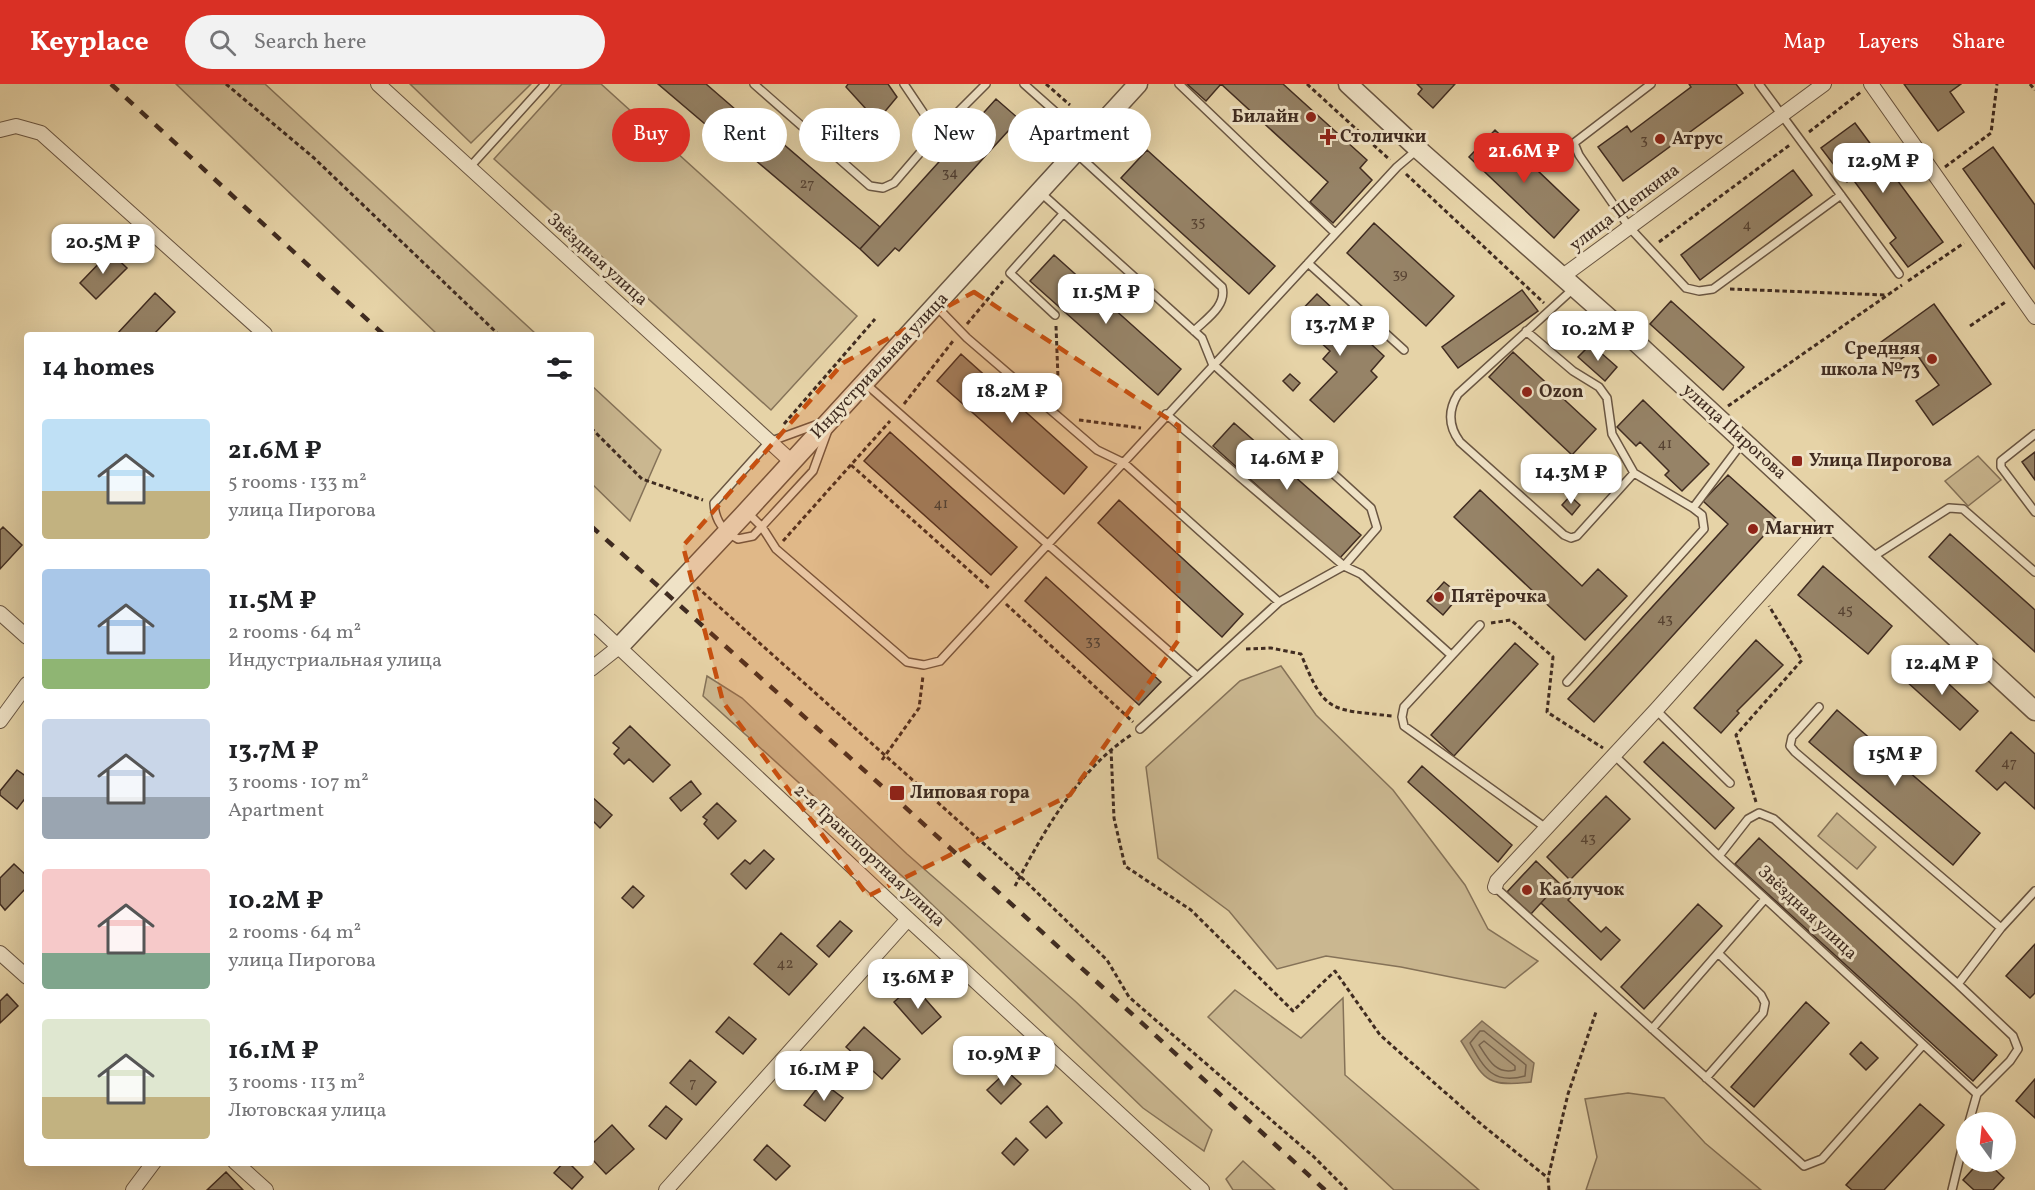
<!DOCTYPE html>
<meta charset="utf-8">
<style>
body{margin:0;font-family:Vollkorn,serif;background:#f2f2f2;color:#202124;height:100vh;display:flex;flex-direction:column;font-size:22px;white-space:nowrap}
*{box-sizing:border-box;margin:0}
p{font-size:20px;color:#757577}
.icon{flex:none;width:33px;height:33px;fill:none;stroke:currentColor;stroke-width:2;stroke-linecap:round;stroke-linejoin:round}
.map{position:relative;flex:1;overflow:hidden}
.details{position:absolute;left:24px;top:248px;width:570px;height:834px;display:flex;flex-direction:column;background:#fff;border-radius:6px;box-shadow:0 6px 24px #0002}
.details>*{flex:none}
.hud{position:absolute;left:612px;top:24px;width:570px;height:54px;display:flex;gap:12px}
.needle{width:39px;rotate:345deg}
.buttons{position:absolute;left:1956px;top:1028px;display:grid;gap:12px}
.buttons a{display:grid;place-items:center;width:60px;height:60px;border-radius:50%;background:#fff;box-shadow:0 6px 24px #0002;font-size:30px}
.price{position:absolute;translate:-50% -51px;padding:0 14px;border-radius:12px;background:#fff;color:#222;font-size:20px;line-height:39px;filter:drop-shadow(0 2px 3px #0008)}
.price::after{content:'';position:absolute;left:50%;top:36px;width:18px;height:14px;margin-left:-9px;background:inherit;clip-path:polygon(0 0,100% 0,50% 100%)}
.price.selected{background:#d93025;color:#fff}
ul{padding:0;list-style:none}
li{display:flex;align-items:center;gap:18px;height:150px;padding:0 18px}
li span{display:grid;place-items:center;flex:none;width:168px;height:120px;border-radius:6px;color:#555}
li>.icon{margin-inline-start:auto}
span .icon{width:72px;height:72px;fill:#fffc;stroke-width:1}
li b{font-size:26px}
h2{display:flex;justify-content:space-between;align-items:center;height:72px;padding:0 18px;font-size:26px}
.chip{padding:0 21px;border-radius:27px;background:#fff;box-shadow:0 6px 24px #0002;font-size:21px;line-height:54px}
.chip.selected{background:#d93025;color:#fff}
header{display:flex;align-items:center;gap:36px;box-sizing:border-box;height:84px;padding:0 30px;background:#d93025;color:#fff}
header strong{font-size:28px}
nav{display:flex;gap:33px;margin-inline-start:auto;font-size:21px}
.search{width:420px;height:54px;background:#f2f2f2;display:flex;align-items:center;gap:15px;box-sizing:border-box;padding:0 21px;border-radius:33px;color:#757577;font-size:22px}
.map>svg:first-child{display:block}
.green{fill:#cab790;stroke:#857258;stroke-width:1.5}
.water{fill:#ae9a79;stroke:#826e56;stroke-width:1.5}
.lines{fill:none;stroke-linecap:round;stroke-linejoin:round}
.shore{stroke:#77634d;stroke-width:1.5}
.building{fill:#968367;stroke:#402c21;stroke-width:1.5}
.service-casing{stroke:#6a5642;stroke-width:10}
.minor-casing{stroke:#6a5642;stroke-width:16}
.tertiary-casing{stroke:#6a5642;stroke-width:21}
.path{stroke:#402c21;stroke-width:3;stroke-dasharray:4.5 3;stroke-linecap:butt}
.service{stroke:#efe2c6;stroke-width:7}
.minor{stroke:#efe2c6;stroke-width:14}
.tertiary{stroke:#efe2c6;stroke-width:18}
.rail{stroke:#402c21;stroke-width:4.5;stroke-dasharray:10 10;stroke-linecap:butt}
.marked{fill:#c65010;fill-opacity:0.2;stroke:#c65010;stroke-width:4.5;stroke-dasharray:12 8;stroke-linejoin:round}
.poi-dot{fill:#8f2418;stroke:#efe2c6;stroke-width:2}
.labels{text-anchor:middle;dominant-baseline:central;stroke-width:6;stroke-linejoin:round;paint-order:stroke}
.number-label{font-size:15px;fill:#564232}
.poi-label{font-size:18px;font-weight:bold;fill:#402c21;stroke:#efe2c6;text-anchor:start}
.street-label{font-size:18px;fill:#402c21;stroke:#efe2c6}
</style>
<header>
<strong>Keyplace</strong>
<div class="search"><svg class="icon" aria-label="search" viewBox="0 0 24 24"><circle cx="10" cy="10" r="6"/><path d="M15 15l6 6"/></svg>Search here</div>
<nav><a>Map</a><a>Layers</a><a>Share</a></nav>
</header>
<div class="map">
<svg width="2035" height="1106" viewBox="0 0 2035 1106">
<rect width="100%" height="100%" fill="#e6d3a7"/>
<filter id="stains"><feTurbulence type="fractalNoise" baseFrequency=".00333" numOctaves="4"/><feColorMatrix values="0 0 0 0 .2 0 0 0 0 .09 0 0 0 0 .02 0 0 0 .5 -.17"/></filter>
<radialGradient id="worn" r=".72"><stop offset=".6" stop-color="#630" stop-opacity="0"/><stop offset="1" stop-color="#630" stop-opacity=".3"/></radialGradient>
<path class="green" d="M176,0H265L536,250H437Z
M410,0H531L471,59Z
M562,0H601L857,232L771,326L494,75Z
M591,301L661,366L630,437L591,399Z
M1978,372L2001,396L1968,422L1945,397Z
M1281,582L1316,631L1393,706L1465,801L1488,845L1538,877L1505,904L1401,883L1326,872L1277,885L1229,827L1158,774L1146,683L1240,597Z
M707,592L742,614L907,770L1075,917L1212,1046L1204,1067L1143,1024L912,801L703,612Z
M1837,729L1876,763L1857,785L1818,752Z
M1235,906L1301,954L1343,914L1345,991L1479,1106H1394L1208,933Z
M1628,1009L1664,1014L1705,1059L1761,1106H1586L1597,1073L1585,1015Z
M1243,1077L1275,1106H1233L1226,1095Z"/>
<path class="water" d="M1482,937L1534,979L1531,998C1484,1004 1484,994 1461,957Z"/>
<g class="lines">
<path class="shore" d="M1480,947H1484L1526,981L1525,992C1493,1001 1484,984 1470,959Z
M1484,957L1515,982V986C1496,991 1488,975 1479,961Z"/>
</g>
<path class="building" d="M658,0H706L743,32L746,28L880,143L860,165L728,53L725,57Z
M888,0L897,13L877,37L846,3L848,0Z
M1187,0H1283L1367,76L1360,84L1372,96L1333,139L1310,118L1328,98L1221,0L1206,17Z
M1417,0H1455L1433,24L1418,10L1422,5Z
M1689,0H1736L1743,9L1623,97L1598,63L1627,42L1631,48L1691,3Z
M1904,0H1961L1950,8L1964,28L1938,47Z
M996,15L1019,35L899,167L895,164L878,182L860,165Z
M1855,39L1943,158L1908,183L1890,159L1896,154L1852,94L1847,98L1821,64Z
M1495,46L1579,126L1554,154L1469,73Z
M1993,63L2035,121V185L1963,85Z
M1147,66L1275,182L1249,210L1121,94Z
M1793,86L1812,111L1700,196L1681,171Z
M1374,139L1454,212L1426,242L1347,169Z
M110,168L127,184L96,215L80,199Z
M1054,171L1181,285L1158,311L1030,197Z
M1522,206L1538,227L1458,284L1442,263Z
M155,209L175,228L154,250H117Z
M1317,210L1384,272L1371,287L1377,293L1334,338L1310,316L1337,288L1323,275L1330,267L1294,234Z
M1671,217L1744,283L1723,306L1650,240Z
M1934,220L1991,300L1933,341L1916,317L1939,301L1929,288L1914,266L1891,282L1877,261Z
M1591,260L1617,283L1605,297L1578,273Z
M1513,268L1596,345L1572,371L1489,293Z
M961,270L1087,383L1064,410L937,297Z
M1290,290L1300,299L1293,307L1283,297Z
M1643,316L1709,380L1682,407L1665,391L1669,387L1640,358L1636,362L1617,343Z
M1234,339L1361,451L1339,475L1213,362Z
M890,348L1017,463L991,491L864,377Z
M2035,368V396L2022,378Z
M1728,391L1778,436L1594,638L1568,615L1728,440L1703,417Z
M1480,406L1582,502L1598,485L1627,512L1585,556L1454,433Z
M1570,412L1580,421L1572,431L1562,421Z
M1119,416L1243,530L1222,553L1098,439Z
M3,443L22,461L0,485V446Z
M1950,450L2035,526V568L1929,473Z
M1823,482L1892,542L1868,570L1798,511Z
M1046,493L1161,598L1139,621L1025,517Z
M1444,498L1460,511L1443,531L1427,517Z
M1756,556L1783,581L1737,627L1739,629L1721,649L1694,624Z
M1515,559L1538,580L1454,672L1431,651Z
M1924,577L1978,627L1960,646L1906,597Z
M1837,626L1980,749L1953,781L1809,658Z
M630,642L670,681L653,698L629,675L624,680L614,670L619,664L613,659Z
M2011,648L2035,670V725L2005,698L1997,706L1976,687Z
M1663,658L1734,724L1715,745L1644,678Z
M1422,682L1512,761L1498,778L1408,698Z
M17,686L27,693V712L17,725L0,711V707Z
M691,697L701,710L681,727L670,714Z
M591,712L612,731L600,744L591,735Z
M1606,712L1630,735L1570,796L1547,773Z
M717,719L736,737L718,755L704,740L707,736L703,733Z
M1759,754L1997,971L1973,997L1735,780Z
M764,766L774,775L746,805L731,790L745,776L750,780Z
M1536,777L1559,799L1531,830L1507,808Z
M14,780L27,792V803L5,826L0,820V794Z
M1559,799L1572,812L1568,816L1601,848L1606,843L1620,856L1601,876L1541,819Z
M633,802L644,812L633,824L622,814Z
M1698,820L1722,842L1644,925L1621,903Z
M840,837L852,847L829,873L817,862Z
M781,849L817,880L789,911L754,880Z
M2035,860V909L2030,914L2006,892Z
M913,901L941,933L922,950L894,918Z
M7,910L18,922L0,939V917Z
M1806,918L1829,939L1754,1023L1731,1003Z
M729,933L756,955L743,970L716,948Z
M864,943L900,975L882,995L846,963Z
M1861,958L1878,974L1866,986L1850,970Z
M690,976L716,998L696,1021L670,999Z
M1007,987L1021,1000L1001,1020L987,1006Z
M2035,995V1034L2016,1017Z
M822,998L843,1014L825,1037L804,1021Z
M1920,1020L1944,1041L1884,1106H1852L1846,1101Z
M666,1022L682,1035L666,1055L649,1042Z
M1047,1022L1062,1039L1046,1054L1030,1038Z
M612,1041L634,1065L606,1090L591,1074V1061Z
M1016,1054L1028,1066L1014,1081L1002,1069Z
M767,1061L790,1082L776,1096L754,1076Z
M1980,1077H1986L2004,1094L1993,1106H1974L1963,1096Z
M564,1078H568L583,1093L572,1105L554,1089Z
M226,1088L243,1106H207Z"/>
<g class="lines">
<defs>
<path id="service" d="M754,0L870,102L883,104L894,99L937,49L986,0
M904,0L937,49
M1024,0L1087,56
M1179,0L1335,149
M1651,0L1574,59L1579,71L1629,143L1686,204L1699,207L1713,205L1841,111
M1759,0L1899,190
M1076,69L1222,203C1227,222 1206,235 1194,247
M469,84L545,0
M1040,108L1202,254L1212,279L1371,424L1377,444L1344,482L1279,518L1140,645
M1308,179L1404,266
M936,222L967,254L1097,366L1124,379L1279,518
M1055,231L1010,189L1062,131
M1526,247L1573,287L1599,303L1607,314L1612,350L1634,389L1577,452L1571,454L1564,451L1460,358C1448,342 1448,326 1458,310L1573,205
M866,300L1197,592
M1166,330L1344,482L1361,490L1451,571
M832,335L813,387L753,452L738,455C723,447 715,437 714,419L769,358Z
M2035,350L2001,377V383L2035,428
M1634,389L1693,424
M747,428L762,443L776,465L907,578L924,581L940,577C1092,412 1244,247 1397,83L1418,65
M1871,474L1949,424L1963,425L2035,488
M1480,541L1404,623L1402,633L1404,642L1546,744
M1567,598L1704,445L1702,431L1693,424L1742,359
M1819,623L1792,653L1790,662L1795,668L2001,844
M1656,626L1730,699
M1614,671L1719,772L1977,1010
M1719,772L1748,735L1759,729L1774,735L1958,900L2001,844L2035,807
M1495,803L1804,1082L1822,1075L1923,961
M1958,900L2013,952L2018,965L2010,977L1977,1010L1969,1038
M1652,945L1765,815
M1706,994L1763,929L1765,919L1761,911L1718,869
M1952,1106L1966,1048"/>
<path id="minor" d="M378,0L792,378
M1871,0L2035,233
M0,46L16,42L41,49L265,250
M1563,192L1824,0
M0,529L27,553
M591,537L908,835L1202,1106
M591,585L620,562
M0,637L27,600
M1495,803L1497,797L1656,626L1828,434
M0,869L27,893
M235,1078L266,1106
M133,1106L154,1078
M666,1106L908,835"/>
<path id="tertiary" d="M1348,0L1418,65L1626,249L2035,627
M620,562L746,428L1138,0"/>
</defs>
<use href="#service" class="service-casing"/>
<use href="#minor" class="minor-casing"/>
<use href="#tertiary" class="tertiary-casing"/>
<path class="path" d="M226,0L314,74L498,250
M1046,0L1070,21
M1307,0L1390,76
M2030,0L2035,6
M1809,48L1861,8
M1945,83L1991,49L1997,0
M1406,90L1544,219
M1659,158L1791,60
M1908,197L1964,159
M1730,205L1886,211
M967,240L1003,197
M1056,242L1059,320
M1970,242L2007,217
M904,320L953,257
M1728,322L1902,201
M1079,336L1141,344
M784,340L875,235
M591,344L642,395L703,416
M851,381L990,505
M783,457L890,337
M697,503L1020,792L1107,876L1129,913L1314,1073L1347,1106
M1006,520L1133,638
M1491,539L1511,536L1553,573L1547,628L1603,664
M1246,565L1271,564L1301,570C1325,630 1330,625 1392,632
M1111,665L1114,734L1125,782L1191,826L1293,927L1335,887L1380,951L1481,1040L1548,1094
M882,676L919,624L923,592
M1756,718L1736,651L1802,576L1769,522
M1015,802C1044,747 1078,686 1131,651
M1549,1106L1548,1094L1568,1010L1596,928"/>
<use href="#service" class="service"/>
<use href="#minor" class="minor"/>
<use href="#tertiary" class="tertiary"/>
<path class="rail" d="M111,0L383,250
M591,442L894,713L1325,1106"/>
</g>
<path class="marked" d="M974,208L1179,342L1178,557L1070,711L868,812L723,618L683,462L843,279Z"/>
<g class="poi-dot">
<circle cx="1311" cy="33" r="6"/>
<path d="M1325 44h6v6h6v6h-6v6h-6v-6h-6v-6h6z"/>
<circle cx="1660" cy="55" r="6"/>
<circle cx="1932" cy="275" r="6"/>
<circle cx="1527" cy="308" r="6"/>
<rect x="1791" y="371" width="12" height="12" rx="3"/>
<circle cx="1753" cy="445" r="6"/>
<circle cx="1439" cy="513" r="6"/>
<rect x="889" y="701" width="16" height="16" rx="3"/>
<circle cx="1527" cy="806" r="6"/>
</g>
<g class="labels">
<g class="number-label">
<text x="1644" y="56">3</text>
<text x="950" y="89">34</text>
<text x="807" y="100">27</text>
<text x="1198" y="138">35</text>
<text x="1747" y="141">4</text>
<text x="1400" y="190">39</text>
<text x="1665" y="360">41</text>
<text x="941" y="420">41</text>
<text x="1845" y="526">45</text>
<text x="1665" y="535">43</text>
<text x="1093" y="557">33</text>
<text x="2009" y="679">47</text>
<text x="1588" y="754">43</text>
<text x="785" y="880">42</text>
<text x="693" y="999">7</text>
</g>
<g class="poi-label">
<text x="1299" y="33" text-anchor="end">Билайн</text>
<text x="1340" y="53">Столички</text>
<text x="1672" y="55">Атрус</text>
<text x="1920" y="265" text-anchor="end">Средняя<tspan x="1920" dy="21">школа №73</tspan></text>
<text x="1539" y="308">Ozon</text>
<text x="1809" y="377">Улица Пирогова</text>
<text x="1765" y="445">Магнит</text>
<text x="1451" y="513">Пятёрочка</text>
<text x="910" y="709">Липовая гора</text>
<text x="1539" y="806">Каблучок</text>
</g>
<g class="street-label">
<text transform="translate(1625 124) rotate(-37)">улица Щепкина</text>
<text transform="translate(597 176) rotate(42)">Звёздная улица</text>
<text transform="translate(880 282) rotate(-47)">Индустриальная улица</text>
<text transform="translate(1734 348) rotate(42)">улица Пирогова</text>
<text transform="translate(869 772) rotate(43)">2-я Транспортная улица</text>
<text transform="translate(1807 829) rotate(43)">Звёздная улица</text>
</g>
</g>
<rect width="100%" height="100%" filter="url(#stains)"/>
<rect width="100%" height="100%" fill="url(#worn)"/>
</svg>
<div class="buttons">
<a><svg class="needle" viewBox="-14 -14 28 28"><path d="M0-13l5 13h-10z" fill="#e53935"/><path d="M0 13l5-13h-10z" fill="#757577"/></svg></a>
</div>
<b class="price selected" style="left:1524px;top:100px">21.6M ₽</b>
<b class="price" style="left:1883px;top:110px">12.9M ₽</b>
<b class="price" style="left:103px;top:191px">20.5M ₽</b>
<b class="price" style="left:1106px;top:241px">11.5M ₽</b>
<b class="price" style="left:1340px;top:273px">13.7M ₽</b>
<b class="price" style="left:1598px;top:278px">10.2M ₽</b>
<b class="price" style="left:1012px;top:340px">18.2M ₽</b>
<b class="price" style="left:1287px;top:407px">14.6M ₽</b>
<b class="price" style="left:1571px;top:421px">14.3M ₽</b>
<b class="price" style="left:1942px;top:612px">12.4M ₽</b>
<b class="price" style="left:1895px;top:703px">15M ₽</b>
<b class="price" style="left:918px;top:926px">13.6M ₽</b>
<b class="price" style="left:1004px;top:1003px">10.9M ₽</b>
<b class="price" style="left:824px;top:1018px">16.1M ₽</b>
<div class="hud">
<a class="chip selected">Buy</a>
<a class="chip">Rent</a>
<a class="chip">Filters</a>
<a class="chip">New</a>
<a class="chip">Apartment</a>
</div>
<section class="details">
<h2>14 homes<svg class="icon" aria-label="filters" viewBox="0 0 24 24"><path d="M4 7h16M4 17h16"/><circle cx="9" cy="7" r="2"/><circle cx="15" cy="17" r="2"/></svg></h2>
<ul>
<li><span style="background:linear-gradient(#bfe0f5 60%,#c2b280 0)"><svg class="icon" aria-label="home" viewBox="0 0 24 24"><path d="M3 11l9-7 9 7M6 9v11h12V9"/></svg></span><div><b>21.6M ₽</b><p>5 rooms · 133 m²</p><p>улица Пирогова</p></div></li>
<li><span style="background:linear-gradient(#a9c7e8 75%,#8fb573 0)"><svg class="icon" aria-label="home" viewBox="0 0 24 24"><path d="M3 11l9-7 9 7M6 9v11h12V9"/></svg></span><div><b>11.5M ₽</b><p>2 rooms · 64 m²</p><p>Индустриальная улица</p></div></li>
<li><span style="background:linear-gradient(#c9d6e8 65%,#9aa5b1 0)"><svg class="icon" aria-label="home" viewBox="0 0 24 24"><path d="M3 11l9-7 9 7M6 9v11h12V9"/></svg></span><div><b>13.7M ₽</b><p>3 rooms · 107 m²</p><p>Apartment</p></div></li>
<li><span style="background:linear-gradient(#f6c9c9 70%,#7fa58c 0)"><svg class="icon" aria-label="home" viewBox="0 0 24 24"><path d="M3 11l9-7 9 7M6 9v11h12V9"/></svg></span><div><b>10.2M ₽</b><p>2 rooms · 64 m²</p><p>улица Пирогова</p></div></li>
<li><span style="background:linear-gradient(#dfe7d0 65%,#c2b280 0)"><svg class="icon" aria-label="home" viewBox="0 0 24 24"><path d="M3 11l9-7 9 7M6 9v11h12V9"/></svg></span><div><b>16.1M ₽</b><p>3 rooms · 113 m²</p><p>Лютовская улица</p></div></li>
</ul>
</section>
</div>
